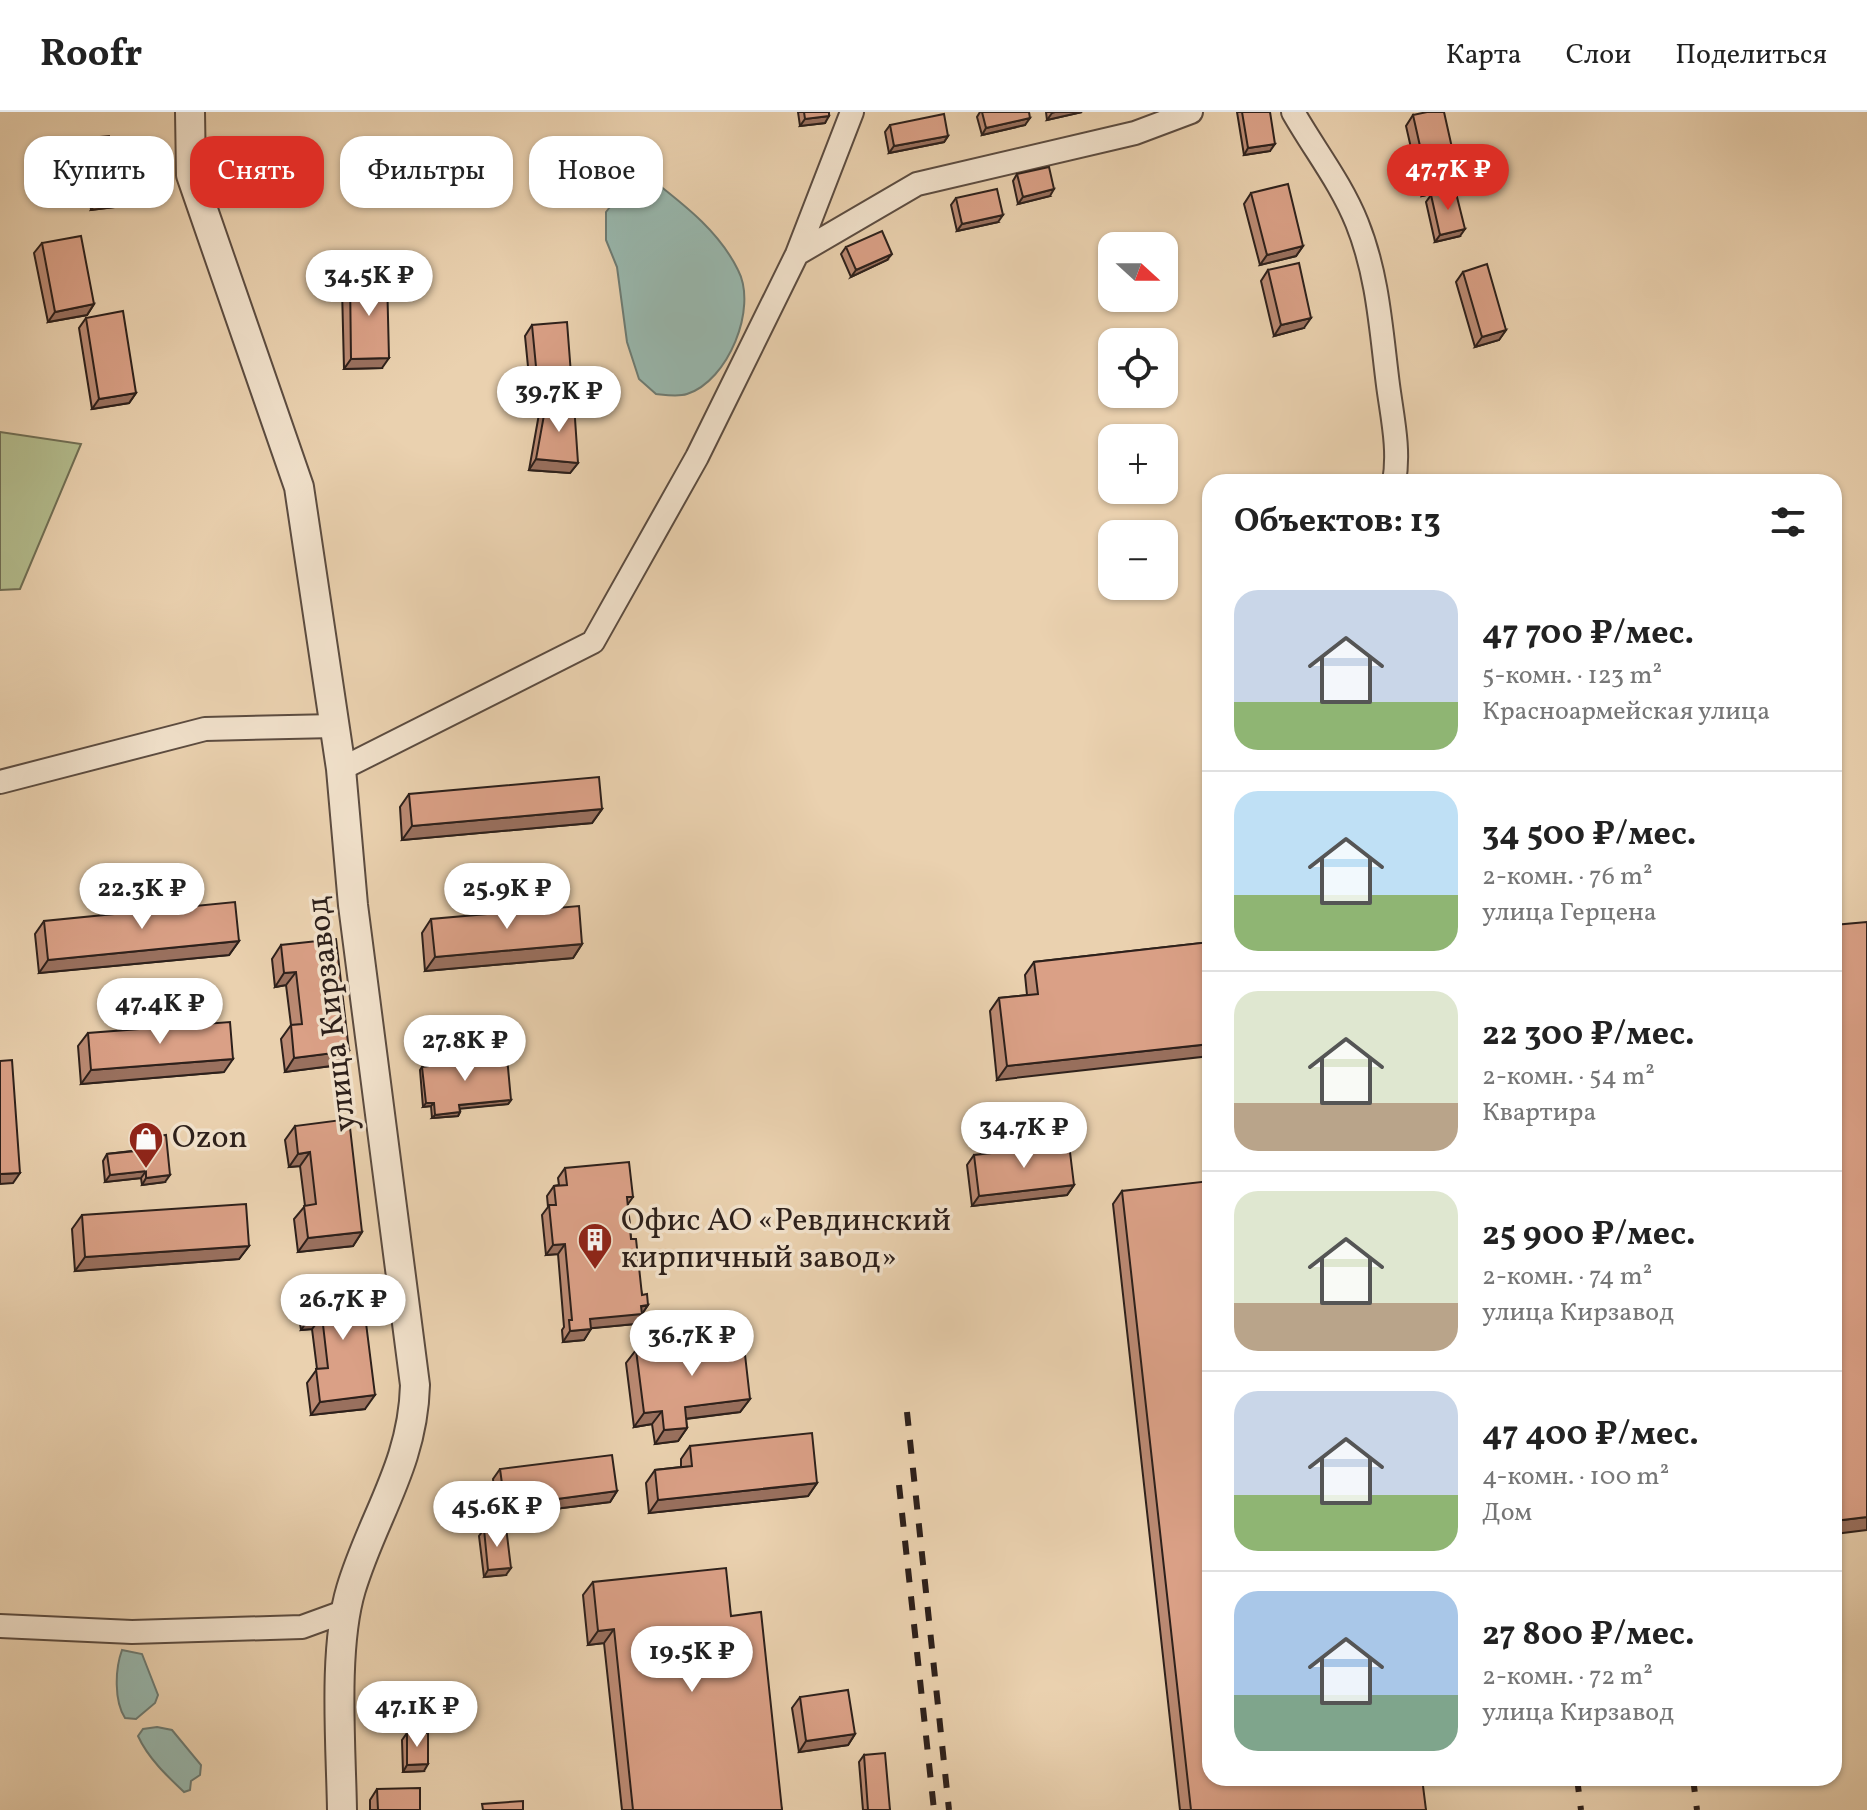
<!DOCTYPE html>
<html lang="ru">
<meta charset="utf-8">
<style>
body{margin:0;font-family:Vollkorn,serif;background:#f6f6f6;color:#222;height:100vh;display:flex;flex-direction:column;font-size:30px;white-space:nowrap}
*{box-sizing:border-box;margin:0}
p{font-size:26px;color:#767676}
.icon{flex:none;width:44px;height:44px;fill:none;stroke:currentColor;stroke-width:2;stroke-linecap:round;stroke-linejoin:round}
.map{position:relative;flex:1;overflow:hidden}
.panel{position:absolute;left:1202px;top:362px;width:640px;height:1312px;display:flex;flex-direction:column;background:#fff;border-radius:24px;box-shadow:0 2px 6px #0004}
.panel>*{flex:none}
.guide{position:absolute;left:24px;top:24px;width:760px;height:72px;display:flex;gap:16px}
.needle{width:52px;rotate:111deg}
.fabs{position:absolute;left:1098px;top:120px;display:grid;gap:16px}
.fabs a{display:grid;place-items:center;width:80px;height:80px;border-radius:16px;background:#fff;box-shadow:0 2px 6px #0004;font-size:40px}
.price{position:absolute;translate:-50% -68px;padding:0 18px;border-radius:28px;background:#fff;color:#222;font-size:26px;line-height:52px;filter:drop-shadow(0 2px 4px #0008)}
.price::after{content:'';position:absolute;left:50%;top:48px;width:24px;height:18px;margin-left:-12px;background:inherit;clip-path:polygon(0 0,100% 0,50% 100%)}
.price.current{background:#d93025;color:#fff}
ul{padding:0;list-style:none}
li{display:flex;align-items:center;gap:24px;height:200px;padding:0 32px}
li+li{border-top:2px solid #e0e0e0}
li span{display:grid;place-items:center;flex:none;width:224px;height:160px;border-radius:24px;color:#555}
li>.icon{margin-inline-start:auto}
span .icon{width:96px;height:96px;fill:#fffc;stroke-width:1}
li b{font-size:34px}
h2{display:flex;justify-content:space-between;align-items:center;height:96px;padding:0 32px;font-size:34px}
.pill{padding:0 28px;border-radius:24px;background:#fff;box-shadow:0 2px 6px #0004;font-size:28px;line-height:72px}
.pill.current{background:#d93025;color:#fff}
header{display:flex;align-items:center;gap:48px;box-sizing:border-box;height:112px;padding:0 40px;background:#fff;border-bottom:2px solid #e0e0e0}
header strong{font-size:38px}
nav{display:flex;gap:44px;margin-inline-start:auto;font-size:28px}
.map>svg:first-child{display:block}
.green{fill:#b3bc8d;stroke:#706e54;stroke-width:2}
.water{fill:#98b7ad;stroke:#6d7b73;stroke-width:2}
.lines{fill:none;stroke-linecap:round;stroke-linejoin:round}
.minor-casing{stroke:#5c4c40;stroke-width:26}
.tertiary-casing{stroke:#5c4c40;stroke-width:32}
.minor{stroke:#f1e1cb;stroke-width:22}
.tertiary{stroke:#f1e1cb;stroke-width:28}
.rail{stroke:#2d201b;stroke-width:6;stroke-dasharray:14 14;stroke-linecap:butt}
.wall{fill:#bb8a73;stroke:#2d201b;stroke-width:2}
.shaded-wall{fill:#99705e;stroke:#2d201b;stroke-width:2}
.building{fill:#daa086;stroke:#2d201b;stroke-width:2}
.labels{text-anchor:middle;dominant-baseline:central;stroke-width:7;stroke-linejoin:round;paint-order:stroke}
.street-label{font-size:32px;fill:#2d201b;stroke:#f1e1cb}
.poi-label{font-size:32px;fill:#2d201b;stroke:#f1e1cb;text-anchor:start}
</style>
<header>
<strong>Roofr</strong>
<nav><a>Карта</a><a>Слои</a><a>Поделиться</a></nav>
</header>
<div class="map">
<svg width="1867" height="1698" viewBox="0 0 1867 1698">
<rect width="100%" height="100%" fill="#ead1af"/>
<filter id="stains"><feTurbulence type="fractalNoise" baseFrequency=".0025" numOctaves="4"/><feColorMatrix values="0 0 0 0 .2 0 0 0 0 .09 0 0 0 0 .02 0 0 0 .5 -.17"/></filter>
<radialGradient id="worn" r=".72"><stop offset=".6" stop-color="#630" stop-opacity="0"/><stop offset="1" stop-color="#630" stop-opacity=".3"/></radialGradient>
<path class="green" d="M0,320L81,332L20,477L0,478Z"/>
<path class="water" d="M655,70C687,95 720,121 738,158C758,196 728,269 687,282C678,285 666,283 656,282L639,267L627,230L617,155L606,128V100L626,75Z
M122,1538L142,1542L158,1583L155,1591L136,1607L125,1606C114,1589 115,1557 122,1538Z
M157,1615L172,1618L201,1653L200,1663L191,1669L190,1678L184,1680C167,1664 148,1646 138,1624L143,1617Z"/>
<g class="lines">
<defs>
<path id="minor" d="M1293,0C1314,37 1341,71 1357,111C1378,163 1381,218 1388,273C1392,304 1400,338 1394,370
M797,142L917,72L1135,21L1191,0
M341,657L593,530L697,345L797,142L852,0
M0,670L205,617L335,614
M0,1514L132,1520L302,1515L346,1499"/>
<path id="tertiary" d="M190,0L191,63L299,375L341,657L353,793L415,1273C413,1353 373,1404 351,1477C333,1537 341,1635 342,1698"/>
</defs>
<use href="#minor" class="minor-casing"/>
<use href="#tertiary" class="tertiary-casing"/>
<use href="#minor" class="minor"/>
<use href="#tertiary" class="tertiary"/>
<path class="rail" d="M907,1300L949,1698
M899,1373L934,1698
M1577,1666L1581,1698
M1693,1666L1697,1698"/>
</g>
<path class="wall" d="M798,0H829L825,11L800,14Z
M980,0H1029L1025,13L982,23L977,5Z
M1046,0H1082L1047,8Z
M1237,0H1270V39L1244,43Z
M1413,3L1452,77L1422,84L1406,14Z
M890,13L948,24L944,30L889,41L885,20Z
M80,27L112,49L131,93L91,98L87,66L77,67L73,38Z
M1017,62L1050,84L1018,92L1013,69Z
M1251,81L1303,134L1296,144L1260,153L1244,92Z
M1431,83L1460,124L1435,130L1426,90Z
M956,86L998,110L957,119L951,93Z
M42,131L94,192L87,203L48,210L34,141Z
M846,135L887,148L851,165L841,142Z
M1268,158L1304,216L1274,224L1261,169Z
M1463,160L1506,218L1499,228L1475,235L1456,170Z
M350,165L382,256L344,257L342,176Z
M86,206L136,281L129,291L92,297L79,216Z
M532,213L571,262L564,272L530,275L525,224Z
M546,292L578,351L570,361L529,358L539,302Z
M409,682L602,697L592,711L402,728L400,695Z
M431,807L582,832L573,846L425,859L422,821Z
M44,809L239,829L229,843L39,861L35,822Z
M1210,830L997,968L990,899L999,886L1027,883L1025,863L1034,850Z
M281,833L349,939L339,953L285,960L281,927L291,913L286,873L275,875L272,847Z
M88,921L224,960L81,972L78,934Z
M429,942L511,988L508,992L460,996V1000L458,1004L432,1006L431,994L423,995L420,958L422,955L427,954L426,945Z
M295,1014L362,1120L353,1134L298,1140L294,1107L305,1094L300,1054L289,1055L285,1028Z
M144,1026L165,1070L142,1073L141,1066L105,1070L103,1049L107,1042L140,1038L139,1033Z
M974,1043L1074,1073L1067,1083L972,1094L967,1053Z
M565,1056L633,1085L628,1092L631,1127L642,1183L648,1193L635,1212L591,1216L584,1228L563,1230L562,1218L564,1215L558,1142L546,1143L542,1103L548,1095L547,1084L554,1074L559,1073L558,1066Z
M1122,1079L1426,1698H1180L1113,1092Z
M82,1103L249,1134L239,1147L75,1159L72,1117Z
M361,1171L365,1297L311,1303L307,1271L317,1257L312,1217L301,1218L297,1191L307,1177Z
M636,1238L750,1287L740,1300L686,1307L687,1316L678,1329L655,1332L652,1312L634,1315L626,1251Z
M690,1334L817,1371L808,1384L649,1401L646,1371L655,1358L681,1355V1347Z
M500,1357L617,1379L610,1390L497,1404L493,1367Z
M484,1417L506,1463L484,1465L479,1424Z
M593,1470L731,1504L782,1698H622L604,1531L588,1533L583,1483Z
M800,1585L855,1622L848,1633L799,1640L792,1596Z
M407,1621L424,1659L403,1660L402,1628Z
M864,1643L890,1698H863L859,1650Z
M377,1677L420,1698H370V1688Z"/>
<path class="shaded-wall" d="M1055,0H1082L1047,8L1052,1Z
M829,4L825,11L800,14L805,7Z
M1030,6L1025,13L982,23L986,16Z
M948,24L944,30L889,41L894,34Z
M1275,32L1270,39L1244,43L1248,36Z
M94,55L87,66L77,67L84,57Z
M1459,67L1452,77L1422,84L1429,74Z
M1054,77L1050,84L1018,92L1023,85Z
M138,82L131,93L91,98L99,87Z
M1003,103L998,110L957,119L962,112Z
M1465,117L1460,124L1435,130L1440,123Z
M1303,134L1296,144L1260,153L1267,143Z
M892,142L887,148L851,165L856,158Z
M94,192L87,203L48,210L55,200Z
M1311,206L1304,216L1274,224L1281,213Z
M1506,218L1499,228L1475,235L1482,225Z
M389,246L382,256L344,257L351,247Z
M571,262L564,272L530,275L537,265Z
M136,281L129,291L92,297L99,287Z
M536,347L578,351L570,361L529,358Z
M602,697L592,711L402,728L412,714Z
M239,829L229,843L39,861L48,848Z
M582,832L573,846L425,859L435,845Z
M296,860L286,873L275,875L284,861Z
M1210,932V944L997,968L1007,954Z
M349,939L339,953L285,960L294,946Z
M233,947L224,960L81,972L91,958Z
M511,988L508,992L457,997L459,993Z
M426,991H434L431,994L423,995Z
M460,1000L458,1004L432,1006L435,1003Z
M310,1040L300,1054L289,1055L298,1042Z
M146,1059L141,1066L105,1070L110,1063Z
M20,1061L13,1071L0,1072V1062Z
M170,1063L165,1070L142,1073L146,1066Z
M1074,1073L1067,1083L972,1094L979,1084Z
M362,1120L353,1134L298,1140L308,1126Z
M565,1132L558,1142L546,1143L553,1133Z
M249,1134L239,1147L75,1159L85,1145Z
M648,1193L635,1212L583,1217L590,1207Z
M322,1204L312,1217L301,1218L310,1205Z
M591,1217L584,1228L563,1230L570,1219Z
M375,1283L365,1297L311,1303L320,1290Z
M750,1287L740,1300L675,1308L685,1295Z
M662,1299L652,1312L634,1315L644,1301Z
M687,1316L678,1329L655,1332L664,1318Z
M817,1371L808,1384L649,1401L658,1388Z
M617,1379L610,1390L497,1404L505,1394Z
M1867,1405V1418L1834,1422V1409Z
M511,1456L506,1463L484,1465L488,1458Z
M614,1517L604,1531L588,1533L598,1519Z
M855,1622L848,1633L799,1640L806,1629Z
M428,1652L424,1659L403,1660L407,1653Z"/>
<path class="building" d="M804,0H829V4L805,7Z
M982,0H1029L1030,6L986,16Z
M1242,0H1270L1275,32L1248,36Z
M1427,0H1444L1459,67L1429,74L1413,3Z
M944,2L948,24L894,34L890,13Z
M109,24L112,49L133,47L138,82L99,87L94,55L84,57L80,27Z
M1049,55L1054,77L1023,85L1017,62Z
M1288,72L1303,134L1267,143L1251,81Z
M997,77L1003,103L962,112L956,86Z
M1455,77L1465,117L1440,123L1431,83Z
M882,119L892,142L856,158L846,135Z
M81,124L94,192L55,200L42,131Z
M1299,151L1311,206L1281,213L1268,158Z
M1487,152L1506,218L1482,225L1463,160Z
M350,165H387L389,246L351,247Z
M123,199L136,281L99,287L86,206Z
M567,210L571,262L537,265L532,213Z
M546,292H574L578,351L536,347Z
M599,665L602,697L412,714L409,682Z
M235,790L239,829L48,848L44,809Z
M579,794L582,832L435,845L431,807Z
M1867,810V1405L1834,1409V813Z
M336,827L349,939L294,946L291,913L302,912L296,860L284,861L281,833Z
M1210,830V932L1007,954L999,886L1038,882L1034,850Z
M230,910L233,947L91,958L88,921Z
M443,941L444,951L507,945L511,988L459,993L460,1000L435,1003L434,991H426L422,955L430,954L429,942Z
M12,948L20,1061L0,1062V949Z
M349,1007L362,1120L308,1126L304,1094L316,1092L310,1040L298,1042L295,1014Z
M166,1023L170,1063L146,1066V1059L110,1063L107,1042L145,1038L144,1026Z
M1069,1032L1074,1073L979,1084L974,1043Z
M629,1050L633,1085H627L631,1127H636L642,1183L647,1182L648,1193L641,1194L642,1202L590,1207L591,1217L570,1219L569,1208H572L565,1132L553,1133L549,1093H556L554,1074L567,1073L565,1056Z
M1210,1069V1666H1422L1426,1698H1191L1122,1079Z
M246,1092L249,1134L85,1145L82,1103Z
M361,1171L375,1283L320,1290L316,1257L328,1256L322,1204L310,1205L307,1177Z
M743,1225L750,1287L685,1295L687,1316L664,1318L662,1299L644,1301L636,1238Z
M812,1321L817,1371L658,1388L655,1358L692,1354L690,1334Z
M612,1343L617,1379L505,1394L500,1357Z
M506,1415L511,1456L488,1458L484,1417Z
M726,1456L731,1504L761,1500L782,1698H633L614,1517L598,1519L593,1470Z
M848,1578L855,1622L806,1629L800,1585Z
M407,1621H428V1652L407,1653Z
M885,1641L890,1698H868L864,1643Z
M420,1676V1698H378L377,1677Z
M523,1689V1698H483L482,1692Z"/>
<defs>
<symbol id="shop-pin" viewBox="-11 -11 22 30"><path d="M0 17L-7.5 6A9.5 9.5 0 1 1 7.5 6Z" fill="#8f2418" stroke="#f1e1cb"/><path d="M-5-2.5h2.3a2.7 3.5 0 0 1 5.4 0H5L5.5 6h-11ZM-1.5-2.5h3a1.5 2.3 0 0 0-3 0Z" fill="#fff"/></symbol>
<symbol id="building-pin" viewBox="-11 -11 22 30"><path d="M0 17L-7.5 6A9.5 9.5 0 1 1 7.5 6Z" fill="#8f2418" stroke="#f1e1cb"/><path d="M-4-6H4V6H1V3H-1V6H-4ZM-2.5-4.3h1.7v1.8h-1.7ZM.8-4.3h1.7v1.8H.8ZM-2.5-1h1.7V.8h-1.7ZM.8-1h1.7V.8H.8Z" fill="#fff"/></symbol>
</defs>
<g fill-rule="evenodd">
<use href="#shop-pin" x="126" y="1007" width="40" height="54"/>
<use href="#building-pin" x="575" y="1108" width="40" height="54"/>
</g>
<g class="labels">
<g class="street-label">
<text transform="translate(333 902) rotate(-97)">улица Кирзавод</text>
</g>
<g class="poi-label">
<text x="172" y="1027">Ozon</text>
<text x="621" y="1110">Офис АО «Ревдинский<tspan x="621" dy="37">кирпичный завод»</tspan></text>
</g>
</g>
<rect width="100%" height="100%" filter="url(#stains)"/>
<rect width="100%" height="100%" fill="url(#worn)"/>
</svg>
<div class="fabs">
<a><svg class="needle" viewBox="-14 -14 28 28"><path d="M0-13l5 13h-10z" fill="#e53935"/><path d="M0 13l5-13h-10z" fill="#767676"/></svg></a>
<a><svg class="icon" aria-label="locate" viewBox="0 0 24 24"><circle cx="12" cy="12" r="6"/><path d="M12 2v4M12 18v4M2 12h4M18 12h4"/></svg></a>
<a>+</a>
<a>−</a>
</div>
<b class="price current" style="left:1448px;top:100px">47.7K ₽</b>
<b class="price" style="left:369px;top:206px">34.5K ₽</b>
<b class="price" style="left:559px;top:322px">39.7K ₽</b>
<b class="price" style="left:142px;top:819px">22.3K ₽</b>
<b class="price" style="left:507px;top:819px">25.9K ₽</b>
<b class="price" style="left:160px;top:934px">47.4K ₽</b>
<b class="price" style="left:465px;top:971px">27.8K ₽</b>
<b class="price" style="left:1024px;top:1058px">34.7K ₽</b>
<b class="price" style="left:343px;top:1230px">26.7K ₽</b>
<b class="price" style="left:692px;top:1266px">36.7K ₽</b>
<b class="price" style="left:497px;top:1437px">45.6K ₽</b>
<b class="price" style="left:692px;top:1582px">19.5K ₽</b>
<b class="price" style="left:417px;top:1637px">47.1K ₽</b>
<div class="guide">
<a class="pill">Купить</a>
<a class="pill current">Снять</a>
<a class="pill">Фильтры</a>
<a class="pill">Новое</a>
</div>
<section class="panel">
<h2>Объектов: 13<svg class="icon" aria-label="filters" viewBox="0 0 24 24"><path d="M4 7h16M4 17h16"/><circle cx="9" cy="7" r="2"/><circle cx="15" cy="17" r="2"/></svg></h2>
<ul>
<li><span style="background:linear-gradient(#c9d6e8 70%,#8fb573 0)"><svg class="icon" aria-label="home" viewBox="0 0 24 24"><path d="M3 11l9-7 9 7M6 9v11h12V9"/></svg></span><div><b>47 700 ₽/мес.</b><p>5-комн. · 123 m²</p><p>Красноармейская улица</p></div></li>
<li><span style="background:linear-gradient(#bfe0f5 65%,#8fb573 0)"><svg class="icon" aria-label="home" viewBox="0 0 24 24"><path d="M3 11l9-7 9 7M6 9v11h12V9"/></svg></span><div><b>34 500 ₽/мес.</b><p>2-комн. · 76 m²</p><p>улица Герцена</p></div></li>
<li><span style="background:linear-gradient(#dfe7d0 70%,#b9a48a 0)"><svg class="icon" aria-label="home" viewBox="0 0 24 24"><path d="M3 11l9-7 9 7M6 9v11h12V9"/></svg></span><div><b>22 300 ₽/мес.</b><p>2-комн. · 54 m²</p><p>Квартира</p></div></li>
<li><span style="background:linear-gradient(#dfe7d0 70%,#b9a48a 0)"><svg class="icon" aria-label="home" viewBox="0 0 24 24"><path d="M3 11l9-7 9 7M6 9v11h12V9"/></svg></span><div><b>25 900 ₽/мес.</b><p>2-комн. · 74 m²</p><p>улица Кирзавод</p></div></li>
<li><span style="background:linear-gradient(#c9d6e8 65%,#8fb573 0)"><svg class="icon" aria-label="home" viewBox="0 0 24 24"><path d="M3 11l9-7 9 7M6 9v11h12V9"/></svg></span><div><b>47 400 ₽/мес.</b><p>4-комн. · 100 m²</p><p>Дом</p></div></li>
<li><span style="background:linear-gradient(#a9c7e8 65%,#7fa58c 0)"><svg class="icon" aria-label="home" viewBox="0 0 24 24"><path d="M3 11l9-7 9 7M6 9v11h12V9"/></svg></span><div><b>27 800 ₽/мес.</b><p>2-комн. · 72 m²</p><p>улица Кирзавод</p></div></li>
</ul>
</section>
</div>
